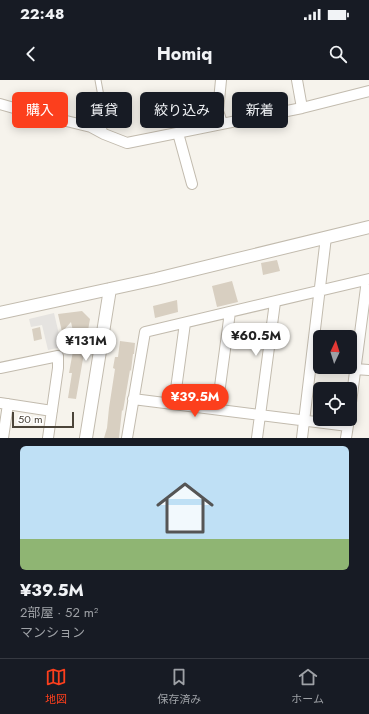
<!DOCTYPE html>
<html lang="ja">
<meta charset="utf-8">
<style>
body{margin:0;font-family:Jost,"Noto Sans JP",sans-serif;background:#242831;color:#f1f3f6;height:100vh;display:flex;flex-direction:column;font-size:15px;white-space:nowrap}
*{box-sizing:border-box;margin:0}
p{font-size:13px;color:#9ea1a6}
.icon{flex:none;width:22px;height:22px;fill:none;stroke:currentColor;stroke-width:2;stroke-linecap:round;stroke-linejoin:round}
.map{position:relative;height:358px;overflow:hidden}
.details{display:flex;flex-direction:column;background:#171b24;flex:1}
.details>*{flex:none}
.guide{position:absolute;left:12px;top:12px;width:345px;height:36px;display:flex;gap:8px}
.needle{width:26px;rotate:4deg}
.fabs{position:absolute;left:313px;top:250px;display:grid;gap:8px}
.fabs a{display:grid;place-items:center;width:44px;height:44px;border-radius:6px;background:#171b24;box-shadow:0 2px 10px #0003;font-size:20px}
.scale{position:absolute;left:12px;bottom:10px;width:62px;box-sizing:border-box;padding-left:4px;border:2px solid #4b4439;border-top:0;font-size:11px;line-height:14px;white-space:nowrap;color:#4b4439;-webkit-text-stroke:3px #fff;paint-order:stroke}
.price{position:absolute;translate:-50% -34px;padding:0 9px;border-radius:14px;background:#fff;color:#222;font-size:13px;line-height:26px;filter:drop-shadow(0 1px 2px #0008)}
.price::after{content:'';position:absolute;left:50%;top:24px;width:12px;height:9px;margin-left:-6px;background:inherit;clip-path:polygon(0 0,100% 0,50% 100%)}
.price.selected{background:#fc3f1d;color:#fff}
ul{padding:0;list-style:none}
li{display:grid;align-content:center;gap:8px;height:212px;padding:0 20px}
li+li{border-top:1px solid #363941}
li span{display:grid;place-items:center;height:124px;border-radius:6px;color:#555}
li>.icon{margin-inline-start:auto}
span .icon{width:72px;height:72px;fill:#fffc;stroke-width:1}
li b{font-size:17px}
.tag{padding:0 14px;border-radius:6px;background:#171b24;box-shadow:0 2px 10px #0003;font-size:14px;line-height:36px}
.tag.selected{background:#fc3f1d;color:#fff}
.status{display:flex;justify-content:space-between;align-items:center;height:28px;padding:0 20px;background:#171b24;direction:ltr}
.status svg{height:11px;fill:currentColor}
header{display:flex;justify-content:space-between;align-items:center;height:52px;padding:0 20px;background:#171b24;font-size:18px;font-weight:700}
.tabs{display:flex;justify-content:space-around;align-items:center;height:56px;border-top:1px solid #363941;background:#171b24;font-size:11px;color:#9ea1a6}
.tabs a{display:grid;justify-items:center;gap:2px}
.tabs .selected{color:#fc3f1d}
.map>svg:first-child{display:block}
.parking{fill:#e5e3e0}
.building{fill:#d8cfc1}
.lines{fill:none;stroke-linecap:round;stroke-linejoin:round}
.service-casing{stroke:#c2bbae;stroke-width:7}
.minor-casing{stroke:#c2bbae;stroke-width:12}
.tertiary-casing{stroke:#c2bbae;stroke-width:14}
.service{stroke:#fff;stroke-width:5}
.minor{stroke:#fff;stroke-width:10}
.tertiary{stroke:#fff;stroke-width:12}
</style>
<div class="status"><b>22:48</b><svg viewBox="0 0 49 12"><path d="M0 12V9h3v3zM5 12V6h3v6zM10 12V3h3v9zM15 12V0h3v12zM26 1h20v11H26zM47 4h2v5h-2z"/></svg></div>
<header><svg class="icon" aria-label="back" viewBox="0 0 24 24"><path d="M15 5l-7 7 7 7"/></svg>Homiq<svg class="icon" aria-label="search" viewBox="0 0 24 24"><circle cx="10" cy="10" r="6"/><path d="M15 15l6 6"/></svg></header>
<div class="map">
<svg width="369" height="358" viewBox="0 0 369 358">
<rect width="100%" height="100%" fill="#f6f3ec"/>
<path class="parking" d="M54,233L62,267L48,270L42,245L31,247L29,239Z"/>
<path class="building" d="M277,180L280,191L263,195L261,183Z
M232,201L238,222L217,227L212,206Z
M177,220L178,232L155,238L153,226Z
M82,231L90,239L76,319L68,318L72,293H69L75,260L71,242L62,252L58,234Z
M40,247L42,259L34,261L32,249Z
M120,261L135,263L134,274H133L131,291L130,290L123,331L122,330L119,358H104L107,348L109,328L115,289L113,288L115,277H118Z"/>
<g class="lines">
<defs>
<path id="service" d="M98,0L103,27L104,54"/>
<path id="minor" d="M221,0L218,31L222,43
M297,0L302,28
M0,24L21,30L91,47L104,54L127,63L302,28L369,11
M178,53L192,104
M0,288L58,276V288L48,358
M355,289L369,290
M133,319L348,346
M0,323L52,331
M174,324L185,243
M217,329L230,232
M350,330L367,200
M3,358L8,324
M127,358L145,252L369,199
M257,358L275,222
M302,358L326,157
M346,358L349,339"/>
<path id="tertiary" d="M0,233L156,199L369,147
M86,358L110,209"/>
</defs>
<use href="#service" class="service-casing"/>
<use href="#minor" class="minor-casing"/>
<use href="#tertiary" class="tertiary-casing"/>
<use href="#service" class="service"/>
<use href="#minor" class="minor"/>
<use href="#tertiary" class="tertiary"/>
</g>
</svg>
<div class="fabs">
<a><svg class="needle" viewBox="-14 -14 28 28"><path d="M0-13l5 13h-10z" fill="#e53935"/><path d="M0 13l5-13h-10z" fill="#9ea1a6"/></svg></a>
<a><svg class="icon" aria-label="locate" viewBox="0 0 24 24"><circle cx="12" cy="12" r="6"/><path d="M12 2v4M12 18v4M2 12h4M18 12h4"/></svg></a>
</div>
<div class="scale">50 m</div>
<b class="price" style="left:256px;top:277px">¥60.5M</b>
<b class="price" style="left:86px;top:282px">¥131M</b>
<b class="price selected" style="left:195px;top:338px">¥39.5M</b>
<div class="guide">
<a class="tag selected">購入</a>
<a class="tag">賃貸</a>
<a class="tag">絞り込み</a>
<a class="tag">新着</a>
</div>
</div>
<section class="details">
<ul>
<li><span style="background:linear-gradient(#bfe0f5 75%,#8fb573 0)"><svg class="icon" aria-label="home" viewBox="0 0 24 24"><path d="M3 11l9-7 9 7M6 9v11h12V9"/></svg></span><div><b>¥39.5M</b><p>2部屋 · 52 m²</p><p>マンション</p></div></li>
</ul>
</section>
<nav class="tabs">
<a class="selected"><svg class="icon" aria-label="map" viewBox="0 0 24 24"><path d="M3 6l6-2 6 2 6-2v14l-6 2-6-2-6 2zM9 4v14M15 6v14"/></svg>地図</a>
<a><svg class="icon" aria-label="saved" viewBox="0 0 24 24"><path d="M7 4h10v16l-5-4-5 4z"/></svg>保存済み</a>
<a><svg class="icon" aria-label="home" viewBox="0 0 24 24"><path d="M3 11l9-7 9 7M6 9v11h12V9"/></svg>ホーム</a>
</nav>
